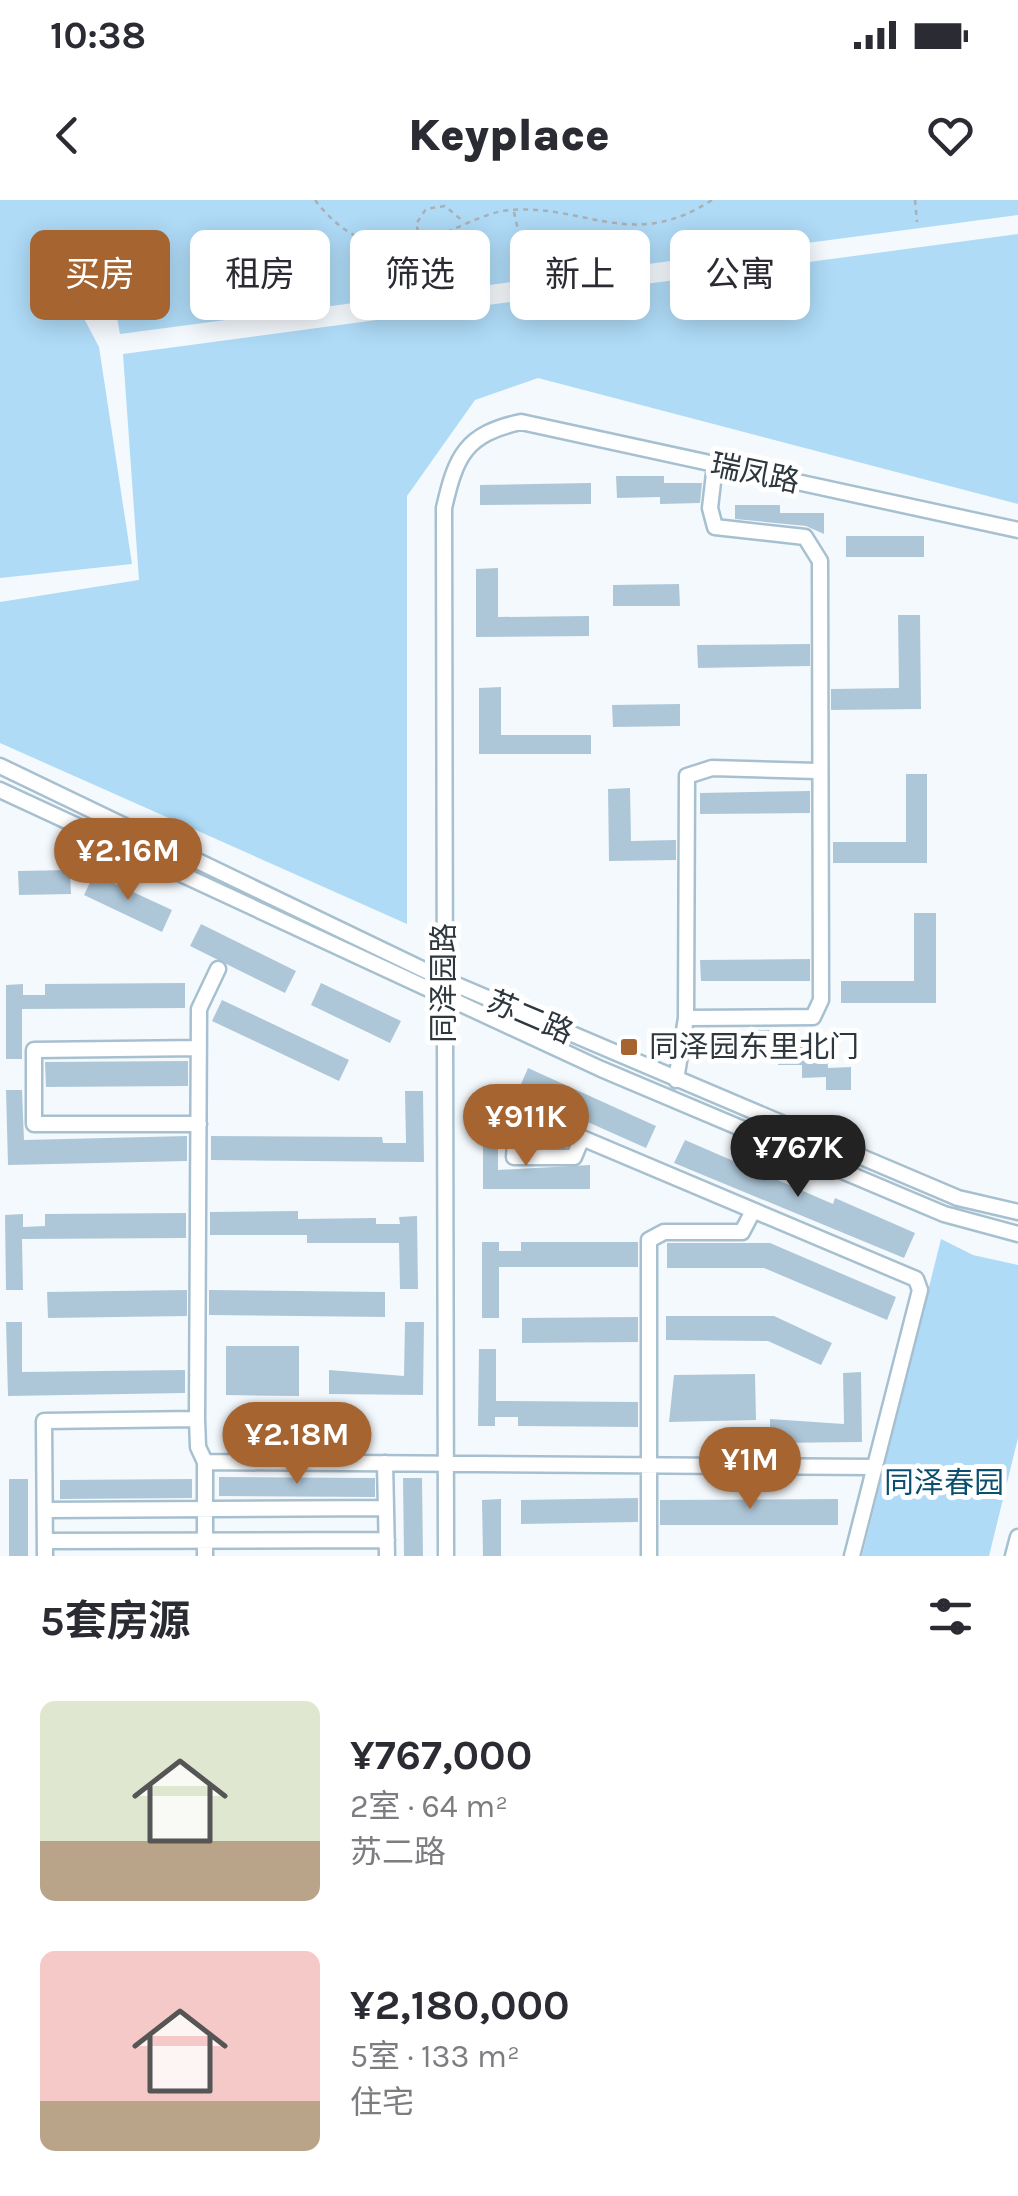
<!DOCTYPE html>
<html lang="zh">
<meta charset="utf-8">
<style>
body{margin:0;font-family:Karla,"Noto Sans SC",sans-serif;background:#f7f7f7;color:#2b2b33;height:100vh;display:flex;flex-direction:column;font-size:38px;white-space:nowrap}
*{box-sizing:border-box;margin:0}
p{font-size:32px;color:#7c7c81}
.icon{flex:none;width:55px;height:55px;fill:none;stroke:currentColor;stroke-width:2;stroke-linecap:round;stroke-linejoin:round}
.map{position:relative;height:1356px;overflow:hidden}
.sheet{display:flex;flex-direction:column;background:#fff;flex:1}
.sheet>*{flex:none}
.top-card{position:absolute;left:30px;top:30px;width:960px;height:90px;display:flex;gap:20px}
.price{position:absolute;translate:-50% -85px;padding:0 22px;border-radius:35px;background:#a66430;color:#fff;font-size:32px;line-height:65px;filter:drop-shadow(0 2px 5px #0008)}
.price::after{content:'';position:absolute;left:50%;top:60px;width:30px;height:22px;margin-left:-15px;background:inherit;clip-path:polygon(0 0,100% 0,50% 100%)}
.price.selected{background:#222;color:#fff}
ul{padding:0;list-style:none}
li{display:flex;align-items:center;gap:30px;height:250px;padding:0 40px}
li span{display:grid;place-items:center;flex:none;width:280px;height:200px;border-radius:15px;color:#555}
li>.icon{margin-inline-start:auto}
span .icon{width:120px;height:120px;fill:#fffc;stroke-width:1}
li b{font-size:42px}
h2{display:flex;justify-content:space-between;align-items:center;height:120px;padding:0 40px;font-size:42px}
.pill{padding:0 35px;border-radius:15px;background:#fff;box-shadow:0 5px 25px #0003;font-size:35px;line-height:90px}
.pill.selected{background:#a66430;color:#fff}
.status{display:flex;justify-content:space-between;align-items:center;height:70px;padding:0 50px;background:#fff;direction:ltr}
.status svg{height:28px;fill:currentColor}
header{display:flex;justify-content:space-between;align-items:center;height:130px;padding:0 40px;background:#fff;font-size:45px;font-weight:800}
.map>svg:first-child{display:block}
.green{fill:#afdbf7}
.building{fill:#aec7d8}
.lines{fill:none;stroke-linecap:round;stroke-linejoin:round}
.minor-casing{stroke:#a7c0d0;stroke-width:19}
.path{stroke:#aab0b5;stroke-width:2.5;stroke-dasharray:5 5;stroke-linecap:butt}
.minor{stroke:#fff;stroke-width:14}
.poi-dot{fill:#a66430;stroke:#fff;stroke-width:4}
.labels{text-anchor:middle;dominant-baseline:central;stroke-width:10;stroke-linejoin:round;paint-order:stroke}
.street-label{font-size:30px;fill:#2d373d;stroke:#fff}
.poi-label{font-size:30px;fill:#2d373d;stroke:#fff;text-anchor:start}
.park-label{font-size:30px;fill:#0b4f70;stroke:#fff}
</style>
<div class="status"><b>10:38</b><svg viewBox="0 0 49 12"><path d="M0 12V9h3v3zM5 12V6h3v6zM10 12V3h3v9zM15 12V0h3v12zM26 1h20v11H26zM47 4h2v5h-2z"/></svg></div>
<header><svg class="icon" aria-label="back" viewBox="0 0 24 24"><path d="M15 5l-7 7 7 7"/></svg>Keyplace<svg class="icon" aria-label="heart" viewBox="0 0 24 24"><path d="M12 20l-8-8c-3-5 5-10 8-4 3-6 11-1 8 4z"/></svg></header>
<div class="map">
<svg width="1018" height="1356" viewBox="0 0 1018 1356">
<rect width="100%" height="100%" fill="#f4f9fd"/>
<path class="green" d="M0,0H1018V15L120,134L107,64L57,67L99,147L132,364L0,378Z
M1018,34V304L538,178L475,200L407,296V724L0,543V402L139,380L123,154Z
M941,1039L973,1055L1018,1065V1238L989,1356H862Z"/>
<path class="building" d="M616,276H664V283H702L700,303L660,304V297L617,298Z
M591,283V304L480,305V285Z
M735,305H780V313H824V334L806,326L735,319Z
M846,336H924V357H846Z
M498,368V417L589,416V436L476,437V369Z
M679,384L680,406H613V385Z
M898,415H920L921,509L831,510V489L899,488Z
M810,444V466L698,468L697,445Z
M501,487V535H591V554H479V488Z
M680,504V526L613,527L612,505Z
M906,574H927V663H833V642H906Z
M630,588L631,641L676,640V660L609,661L608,589Z
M810,591V613L700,614V593Z
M70,670L71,694L19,695L18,671Z
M94,674L172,710L162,732L84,695Z
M914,713H936V803H841V781H914Z
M201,724L296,771L285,793L190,746Z
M810,759V781H701L700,760Z
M185,783V808L22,809V859H6V785L23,784V795H45V784Z
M321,783L401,821L390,843L311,805Z
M222,800L349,860L339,881L212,821Z
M755,830H780V842H803V855H827L828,868L851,867V890H826V877L802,878V865H778V852L755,853Z
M188,861V886L46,887L45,862Z
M528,868L656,926L646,948L518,891Z
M6,890H22L24,940L187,936V961L8,965Z
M405,891H423L424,962L211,960V936L382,937L383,943H406Z
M483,916H498V970L590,965V989H483Z
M685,940L833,1004L835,998L915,1033L904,1058L674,963Z
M298,1011V1019L376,1018V1024H400L399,1017L417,1016L418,1089H400L399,1043H307V1035H210V1012Z
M186,1013V1038L22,1039L23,1090H6L5,1015L23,1014V1027L45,1026V1014Z
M482,1042H499V1051H521V1042H638V1067H499V1118H482Z
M667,1043H770L896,1097L887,1120L764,1068H667Z
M187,1090V1116L48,1118L47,1092Z
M209,1090L385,1092V1117L209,1115Z
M666,1116H774L832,1143L821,1165L768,1141L666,1140Z
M638,1117V1142L522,1143V1118Z
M6,1122H22V1172L185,1170V1193L8,1196Z
M405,1122H424L423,1195L329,1194V1170L404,1176Z
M226,1146H299V1196L226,1195Z
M479,1149H496V1201L638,1202V1227L518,1226V1217H495V1226H478Z
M861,1172L862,1242L770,1243V1219L844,1224L843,1173Z
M755,1174L756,1220L669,1222L674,1175Z
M219,1277L375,1278V1297L219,1296Z
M403,1278H422L423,1356H404Z
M9,1279H28V1356H9Z
M192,1279V1298L60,1299V1280Z
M638,1298V1322L521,1324V1300Z
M501,1299V1356H483L482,1300Z
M838,1299V1325H660V1300Z"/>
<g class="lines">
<defs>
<path id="minor" d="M0,566L445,780L958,998L1018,1012
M0,590L601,869L944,1014L1018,1034
M686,818L813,817L821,800L820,361L805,337L715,327L710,308L715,265
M199,848L34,850V924H199
M676,880L686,818L687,576L712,568L817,571
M582,938L574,957H514L516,928L526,910L582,938L916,1079L920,1090L852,1356
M205,1262L875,1267
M385,1263L387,1356
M45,1310L386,1308
M45,1341L387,1340
M45,1356L44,1221L197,1219
M205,1356V1262L198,1247L197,1219L199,809L218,769
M446,1356L444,308C456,255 466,234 521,222L1018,330
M649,1356V1040L664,1032H742L753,1011
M1013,1356L1018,1337"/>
</defs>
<use href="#minor" class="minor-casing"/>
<path class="path" d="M315,0C333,24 360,45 392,46C430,47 465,19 502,11C580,0 630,54 712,0
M915,0L917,22
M514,12L526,65
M421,41L416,24L426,9L445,6L464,22"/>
<use href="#minor" class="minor"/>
</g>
<rect class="poi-dot" x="619" y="837" width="20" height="20" rx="5"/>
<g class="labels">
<g class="street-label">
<text transform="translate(755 273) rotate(12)">瑞凤路</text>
<text transform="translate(444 783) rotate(-90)">同泽园路</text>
<text transform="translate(530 817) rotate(23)">苏二路</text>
</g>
<g class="poi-label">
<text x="649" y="847">同泽园东里北门</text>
</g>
<g class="park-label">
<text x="944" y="1283">同泽春园</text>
</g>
</g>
</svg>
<b class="price" style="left:128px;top:703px">¥2.16M</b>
<b class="price" style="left:526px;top:969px">¥911K</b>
<b class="price selected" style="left:798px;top:1000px">¥767K</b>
<b class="price" style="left:297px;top:1287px">¥2.18M</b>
<b class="price" style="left:750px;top:1312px">¥1M</b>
<div class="top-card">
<a class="pill selected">买房</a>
<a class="pill">租房</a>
<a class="pill">筛选</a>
<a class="pill">新上</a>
<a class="pill">公寓</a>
</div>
</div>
<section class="sheet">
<h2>5套房源<svg class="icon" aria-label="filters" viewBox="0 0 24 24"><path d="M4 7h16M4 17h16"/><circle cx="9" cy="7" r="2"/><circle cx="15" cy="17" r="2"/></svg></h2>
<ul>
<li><span style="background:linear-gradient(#dfe7d0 70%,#b9a48a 0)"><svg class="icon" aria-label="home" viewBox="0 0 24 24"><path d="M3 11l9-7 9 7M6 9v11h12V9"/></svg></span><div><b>¥767,000</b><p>2室 · 64 m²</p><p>苏二路</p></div></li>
<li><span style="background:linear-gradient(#f6c9c9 75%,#b9a48a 0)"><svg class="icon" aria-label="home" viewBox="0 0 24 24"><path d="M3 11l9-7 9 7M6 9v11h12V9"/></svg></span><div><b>¥2,180,000</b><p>5室 · 133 m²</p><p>住宅</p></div></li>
</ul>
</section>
